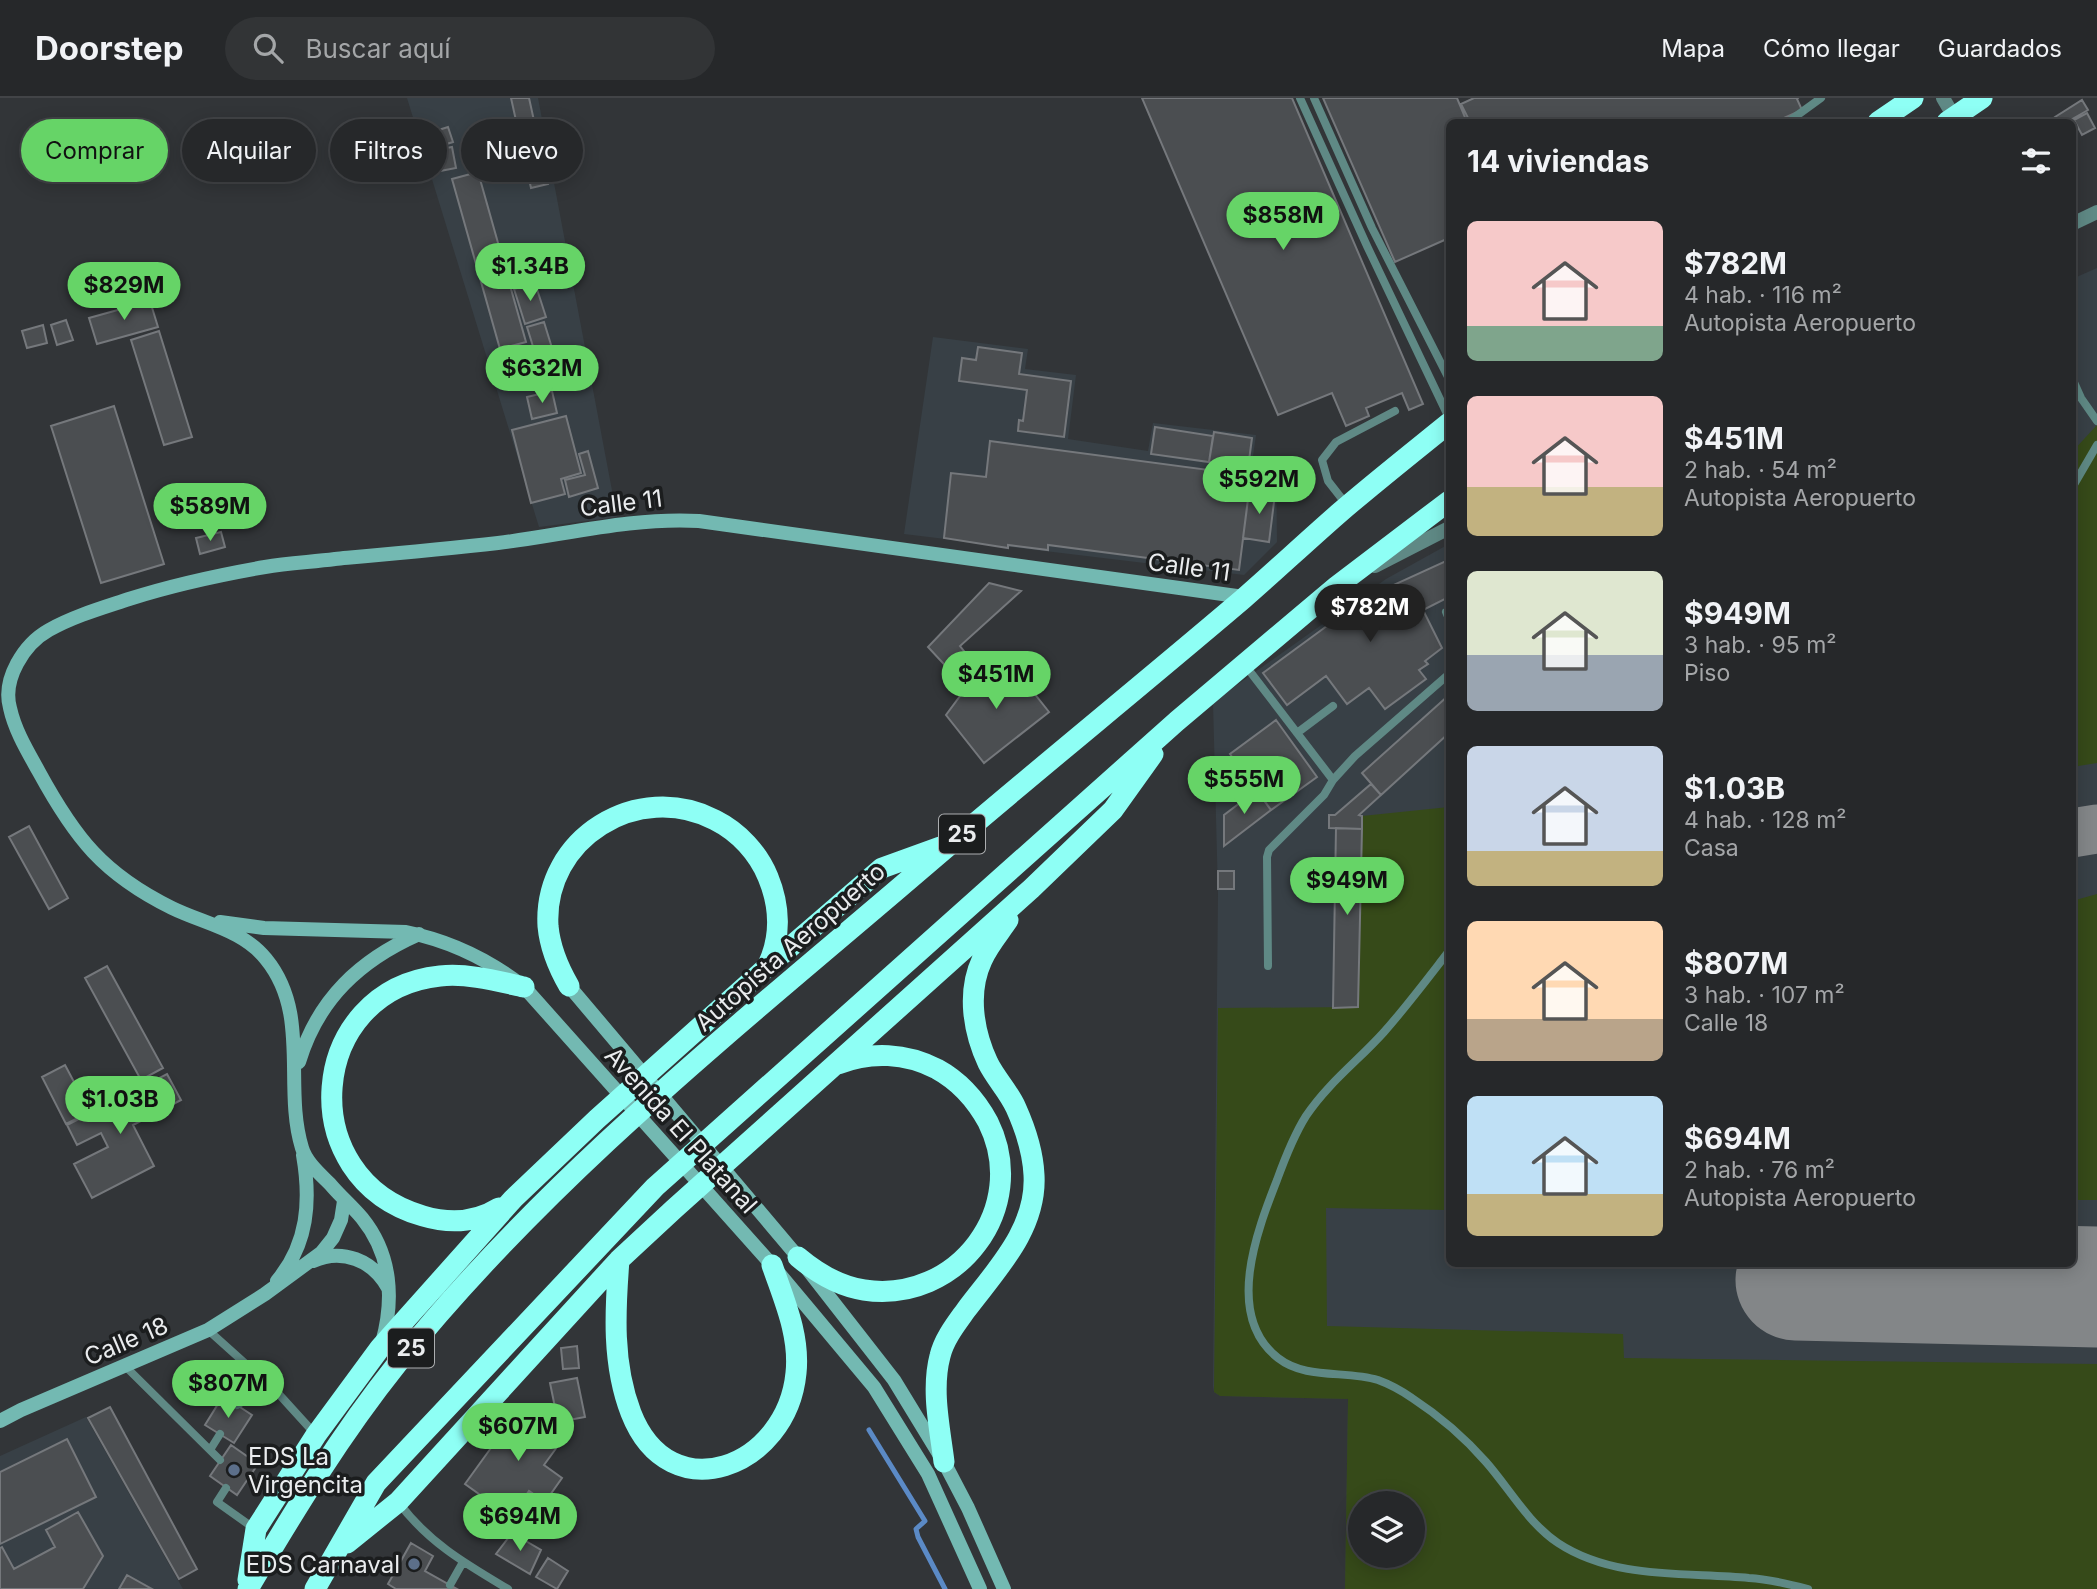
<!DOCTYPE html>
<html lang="es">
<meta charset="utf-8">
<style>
body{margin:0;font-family:Inter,sans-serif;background:#323436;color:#f1f3f6;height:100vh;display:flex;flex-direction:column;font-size:26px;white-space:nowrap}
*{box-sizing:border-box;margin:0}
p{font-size:23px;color:#a4a6a8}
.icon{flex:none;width:38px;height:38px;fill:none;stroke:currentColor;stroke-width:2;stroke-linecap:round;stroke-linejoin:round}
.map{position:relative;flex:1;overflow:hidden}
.side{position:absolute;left:1446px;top:21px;width:630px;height:1148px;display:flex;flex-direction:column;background:#26282a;border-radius:10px;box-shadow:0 4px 18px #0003,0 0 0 2px #424447}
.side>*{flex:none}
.hud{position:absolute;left:21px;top:21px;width:665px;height:63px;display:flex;gap:14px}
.controls{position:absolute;left:1348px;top:1393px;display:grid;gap:14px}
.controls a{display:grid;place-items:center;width:77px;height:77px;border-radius:50%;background:#26282a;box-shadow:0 4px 18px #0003,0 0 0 2px #424447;font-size:35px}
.price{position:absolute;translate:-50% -60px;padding:0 16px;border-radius:24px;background:#66d467;color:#111;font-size:23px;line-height:46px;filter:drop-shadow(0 2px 4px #0008)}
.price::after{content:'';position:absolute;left:50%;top:42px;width:21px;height:16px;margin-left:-10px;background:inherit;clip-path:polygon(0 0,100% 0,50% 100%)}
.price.current{background:#222;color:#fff}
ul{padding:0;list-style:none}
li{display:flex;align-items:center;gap:21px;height:175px;padding:0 21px}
li span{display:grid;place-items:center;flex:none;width:196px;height:140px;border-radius:10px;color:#555}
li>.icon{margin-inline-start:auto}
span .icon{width:84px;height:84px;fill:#fffc;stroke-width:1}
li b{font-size:30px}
h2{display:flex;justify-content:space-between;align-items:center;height:84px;padding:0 21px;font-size:30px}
.pill{padding:0 24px;border-radius:32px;background:#26282a;box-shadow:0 4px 18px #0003,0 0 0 2px #424447;font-size:24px;line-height:63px}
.pill.current{background:#66d467;color:#111}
header{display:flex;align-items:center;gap:42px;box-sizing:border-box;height:98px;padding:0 35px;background:#26282a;border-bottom:2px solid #424447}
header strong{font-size:33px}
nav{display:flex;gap:38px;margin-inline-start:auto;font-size:24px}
.search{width:490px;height:63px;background:#323436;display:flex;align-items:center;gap:18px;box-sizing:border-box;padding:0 24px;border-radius:38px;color:#a4a6a8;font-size:26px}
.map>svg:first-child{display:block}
.built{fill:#384046;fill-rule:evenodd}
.green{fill:#364a19;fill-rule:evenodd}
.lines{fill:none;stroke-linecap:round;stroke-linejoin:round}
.stream{stroke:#5b8ac6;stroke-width:5}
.taxiway{stroke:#838688;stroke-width:49}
.runway{stroke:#838688;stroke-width:121}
.building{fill:#4b4e51;stroke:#75787c;stroke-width:2}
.lane{stroke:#5f8985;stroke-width:8}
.street{stroke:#5f8985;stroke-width:14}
.secondary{stroke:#73b9b2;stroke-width:14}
.highway{stroke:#8efff5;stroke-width:21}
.service-dot{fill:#5c6f8a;stroke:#1b1d1e;stroke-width:2.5}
.labels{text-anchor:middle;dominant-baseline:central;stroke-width:7;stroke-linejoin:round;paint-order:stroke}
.shield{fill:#1b1d1e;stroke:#acaeb0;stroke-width:2}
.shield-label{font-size:23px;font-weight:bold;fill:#eaecee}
.street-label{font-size:24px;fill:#eaecee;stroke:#1b1d1e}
.poi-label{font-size:24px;fill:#eaecee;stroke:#1b1d1e;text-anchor:start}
</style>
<header>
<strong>Doorstep</strong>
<div class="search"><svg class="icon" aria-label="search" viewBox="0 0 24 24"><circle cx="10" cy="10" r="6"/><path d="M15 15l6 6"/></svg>Buscar aquí</div>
<nav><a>Mapa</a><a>Cómo llegar</a><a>Guardados</a></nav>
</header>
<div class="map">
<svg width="2097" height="1491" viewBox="0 0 2097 1491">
<rect width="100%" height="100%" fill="#323538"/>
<path class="built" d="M407,0H538L617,419L539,429Z
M2097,170V1491H1345L1348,1301L1220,1298L1214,1294L1213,1288L1218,796L1213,604L1386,481L1449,446V1166H2072V181ZM1360,1405H1412V1458H1360Z
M933,239L1028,251L1025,271L1076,277L1068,341L1148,353L1153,325L1256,337L1253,358L1276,363L1277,444L1244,477L904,436Z
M86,1319L183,1491H0V1358Z"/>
<path class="green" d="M2097,327V665L2072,669V354Z
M1449,709V1112L1326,1110L1327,1228L1623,1236L1624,1260L2097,1266V1491H1345L1348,1301L1220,1298L1214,1294L1218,910L1358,909L1362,718ZM1360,1405H1412V1458H1360Z
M2097,796V1102H2072V803Z"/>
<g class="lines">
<path class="stream" d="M869,1332L925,1423L916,1431L918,1439L945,1491"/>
<path class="taxiway" d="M2072,735L2097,731
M1889,1166C1914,1180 1939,1183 1967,1186"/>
<path class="runway" d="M1796,1182L2097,1189"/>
</g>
<path class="building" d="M511,0H529L548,86L531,90Z
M1142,0H1292L1423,306L1409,312L1402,295L1366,310L1369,318L1346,328L1332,295L1278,317Z
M1323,0H1457L1467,24H1449V140L1395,164Z
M1474,0H1798L1797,1L1802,12L1775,24H1470L1461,6Z
M2082,2L2088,12L2067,24H2058L2055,19Z
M2087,15L2095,30L2082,37L2074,22Z
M448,29L453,44L434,50L429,35Z
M452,49L456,70L440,73L436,52Z
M478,74L526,244L500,251L452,81Z
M535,185L546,219L525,226L514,191Z
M150,203L158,229L97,246L89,220Z
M66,222L73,242L57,247L51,227Z
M544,224L552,250L535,255L527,229Z
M43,227L47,245L27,250L22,233Z
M159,233L192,339L164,347L131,242Z
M978,249L1022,255L1019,276L1071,283L1064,339L1018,333L1019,322L1023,323L1027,292L959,283L962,260L976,262Z
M553,253L559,272L542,277L536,259Z
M552,293L557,315L532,321L527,299Z
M114,308L164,466L101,485L51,328Z
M566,318L581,375L561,381L565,396L531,405L512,332Z
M1155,329L1213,338L1209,364L1151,356Z
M1214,334L1252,340L1248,370L1209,364Z
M990,343L1209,372L1208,380L1250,386L1239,472L1048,447V452L1008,447V450L944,440L951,375L986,379Z
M588,353L598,390L569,399L565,382L585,377L579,356Z
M1249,393L1275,396L1269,444L1243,440Z
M221,434L225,449L200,456L196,440Z
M1446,463L1449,470V499L1423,512L1442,550L1425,563L1428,566L1419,572L1426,581L1385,611L1369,590L1347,606L1326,578L1287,607L1263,575L1365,500Z
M989,485L1021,493L960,548L983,577L966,590L928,549Z
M1011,566L1049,614L984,665L946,617L966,590L983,577Z
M1449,597V635L1381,697L1362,675Z
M1276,622L1317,679L1271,712L1230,656Z
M1371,686L1381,697L1359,717L1362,718V731L1329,730V717H1335Z
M1257,692L1271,712L1224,748V717Z
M29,728L68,800L49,811L9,739Z
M1336,730L1362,731L1358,909L1333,910Z
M1218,773H1234V791H1218Z
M107,868L163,970L141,982L85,880Z
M65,967L90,1014L66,1026L42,979Z
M167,976L181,1002L133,1027L154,1068L92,1100L74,1066L108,1049L101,1035L77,1047L67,1027Z
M577,1248L579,1270L563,1271L561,1250Z
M577,1280L585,1319L558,1324L550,1285Z
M223,1298L252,1317L234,1345L205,1327Z
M522,1307L565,1338L544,1367L562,1380L545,1404L529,1393L511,1419L465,1386Z
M110,1309L197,1471L179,1481L88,1320Z
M67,1341L96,1399L0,1446V1374Z
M231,1347L258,1366L237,1397L210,1378Z
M78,1414L103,1458L83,1491H0V1450L2,1449L14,1471L55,1449L46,1432Z
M512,1435L541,1452L530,1476L496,1456Z
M411,1445L433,1458L425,1473L457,1491H396L388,1486Z
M548,1460L568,1473L557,1491L536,1479Z
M127,1477L152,1491H119Z"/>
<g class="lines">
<path class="lane" d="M1300,0L1367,148L1449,320
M1314,0L1372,130L1449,281
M1788,24L1821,0
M2072,280L2081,300L2097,323
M2072,390L2097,347
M1346,406L1328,383L1322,362L1336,344L1395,313
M1446,514L1449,521
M1245,567L1333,682
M1297,635L1333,608
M1449,853C1428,880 1407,908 1384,934C1359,962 1328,985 1306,1018C1294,1037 1285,1060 1277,1082C1257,1133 1224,1218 1278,1260C1306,1282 1346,1272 1378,1282C1389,1286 1402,1293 1412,1300C1438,1317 1465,1340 1486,1364C1509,1390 1528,1425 1558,1445C1614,1482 1686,1474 1749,1480C1769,1481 1789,1486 1808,1491
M1268,868L1267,759L1269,752L1324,697L1333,682L1355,658L1449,576
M208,1232L276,1293
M125,1268L220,1362
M237,1307L261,1292L276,1293L316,1337
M210,1352L220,1336
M226,1390L217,1404L255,1431
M399,1405C429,1445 466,1466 508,1491
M450,1487L463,1464"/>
<path class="street" d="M1943,0L1957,24
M2072,126L2097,114
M1375,468L1449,430"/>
<path class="secondary" d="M220,824L264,830L406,834C451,843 488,861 524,889L772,1167L874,1289L928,1376L980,1491
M569,888L798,1159L894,1282L944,1364L968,1410L1004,1491
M299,964C318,901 360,862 419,836
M313,1163C342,1150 373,1162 388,1190
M277,1183C308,1146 311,1103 303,1057
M382,1245C394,1202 392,1157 362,1120C352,1108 340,1098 330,1086C320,1076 306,1064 302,1050C283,988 311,916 266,861C243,832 205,826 172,810C103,776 75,740 39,674C28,654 15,633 10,610C2,581 24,546 49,532C74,518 102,510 129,501C173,487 219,477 265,469C288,465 312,464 335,461C389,456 444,451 498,445C564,437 632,419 699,423L1244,499
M0,1323L21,1312L208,1232L265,1196L321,1155L333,1140L341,1122L344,1103"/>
<path class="highway" d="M1878,24L1913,0
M1947,24L1982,0
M569,888C558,869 550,850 548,828C543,740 638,682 715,722C739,734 758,755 768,779C780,808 781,839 768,867
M499,1110C475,1125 450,1126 423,1118C291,1080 307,892 440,878C468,875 497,883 524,889
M798,1159C817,1175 838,1188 864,1192C957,1206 1031,1110 988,1024C976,1002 959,983 937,971C906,955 871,953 838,966
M619,1162C615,1213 612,1266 631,1315C670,1415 787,1369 796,1275C800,1237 784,1202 772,1167
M944,1364C940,1331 931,1292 940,1258C944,1241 956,1226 966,1212C996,1172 1037,1131 1034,1077C1033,1055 1025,1030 1016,1010C1009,994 996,981 988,965C973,933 967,894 982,862C988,848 1000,834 1008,822
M347,1445L398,1404L619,1162L674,1111L1031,791L1113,712L1153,656
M248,1482L256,1431L316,1337L380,1250L513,1101L597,1021L767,869L882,770L940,749
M248,1491C294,1413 341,1336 397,1266C548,1078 738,928 919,773C1026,681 1136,592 1243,501C1275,473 1306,444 1338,416C1374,385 1412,355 1449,325
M315,1491L376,1385L655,1089L1177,623L1337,488L1449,403"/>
</g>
<g class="service-dot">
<circle cx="234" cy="1372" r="7"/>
<circle cx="414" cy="1466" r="7"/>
</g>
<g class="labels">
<g class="shield">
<rect x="939" y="716.5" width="46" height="39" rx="5"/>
<rect x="388" y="1230.5" width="46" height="39" rx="5"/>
</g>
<g class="shield-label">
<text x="962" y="736">25</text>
<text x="411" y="1250">25</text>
</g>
<g class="street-label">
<text transform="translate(621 405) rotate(-7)">Calle 11</text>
<text transform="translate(1189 469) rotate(8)">Calle 11</text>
<text transform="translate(790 849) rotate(-41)">Autopista Aeropuerto</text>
<text transform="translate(681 1032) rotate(48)">Avenida El Platanal</text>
<text transform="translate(126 1243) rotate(-23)">Calle 18</text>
</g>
<g class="poi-label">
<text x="248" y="1358">EDS La<tspan x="248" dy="28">Virgencita</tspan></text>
<text x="400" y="1466" text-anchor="end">EDS Carnaval</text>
</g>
</g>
</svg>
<div class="controls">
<a><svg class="icon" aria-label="layers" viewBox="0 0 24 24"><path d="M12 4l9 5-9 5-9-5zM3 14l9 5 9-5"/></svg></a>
</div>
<b class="price" style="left:1283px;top:154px">$858M</b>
<b class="price" style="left:530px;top:205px">$1.34B</b>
<b class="price" style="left:124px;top:224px">$829M</b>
<b class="price" style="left:542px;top:307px">$632M</b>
<b class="price" style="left:1259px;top:418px">$592M</b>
<b class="price" style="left:210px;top:445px">$589M</b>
<b class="price current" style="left:1370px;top:546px">$782M</b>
<b class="price" style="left:996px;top:613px">$451M</b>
<b class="price" style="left:1244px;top:718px">$555M</b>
<b class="price" style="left:1347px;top:819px">$949M</b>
<b class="price" style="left:120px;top:1038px">$1.03B</b>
<b class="price" style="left:228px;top:1322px">$807M</b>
<b class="price" style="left:518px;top:1365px">$607M</b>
<b class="price" style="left:520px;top:1455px">$694M</b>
<div class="hud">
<a class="pill current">Comprar</a>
<a class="pill">Alquilar</a>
<a class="pill">Filtros</a>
<a class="pill">Nuevo</a>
</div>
<section class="side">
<h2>14 viviendas<svg class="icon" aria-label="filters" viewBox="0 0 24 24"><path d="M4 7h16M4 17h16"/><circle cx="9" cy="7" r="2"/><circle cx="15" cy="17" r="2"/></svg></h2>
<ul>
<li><span style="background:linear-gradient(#f6c9c9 75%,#7fa58c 0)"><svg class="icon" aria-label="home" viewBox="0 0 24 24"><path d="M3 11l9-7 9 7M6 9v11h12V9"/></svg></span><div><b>$782M</b><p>4 hab. · 116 m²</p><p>Autopista Aeropuerto</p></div></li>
<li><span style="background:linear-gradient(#f6c9c9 65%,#c2b280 0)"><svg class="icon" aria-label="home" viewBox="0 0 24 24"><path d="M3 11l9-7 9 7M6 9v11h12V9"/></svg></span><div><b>$451M</b><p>2 hab. · 54 m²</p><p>Autopista Aeropuerto</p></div></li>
<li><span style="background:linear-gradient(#dfe7d0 60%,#9aa5b1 0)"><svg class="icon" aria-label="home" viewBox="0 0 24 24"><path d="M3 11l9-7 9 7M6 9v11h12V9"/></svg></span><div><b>$949M</b><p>3 hab. · 95 m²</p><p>Piso</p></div></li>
<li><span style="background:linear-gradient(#c9d6e8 75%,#c2b280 0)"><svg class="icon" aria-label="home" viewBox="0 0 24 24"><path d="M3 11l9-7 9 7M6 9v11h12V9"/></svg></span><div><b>$1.03B</b><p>4 hab. · 128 m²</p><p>Casa</p></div></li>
<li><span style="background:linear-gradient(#ffd9b3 70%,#b9a48a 0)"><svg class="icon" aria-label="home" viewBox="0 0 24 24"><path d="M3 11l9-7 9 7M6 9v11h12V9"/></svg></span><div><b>$807M</b><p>3 hab. · 107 m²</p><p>Calle 18</p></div></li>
<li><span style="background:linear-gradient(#bfe0f5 70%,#c2b280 0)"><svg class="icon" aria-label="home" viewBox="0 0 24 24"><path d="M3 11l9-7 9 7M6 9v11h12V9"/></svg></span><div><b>$694M</b><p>2 hab. · 76 m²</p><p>Autopista Aeropuerto</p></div></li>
</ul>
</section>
</div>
